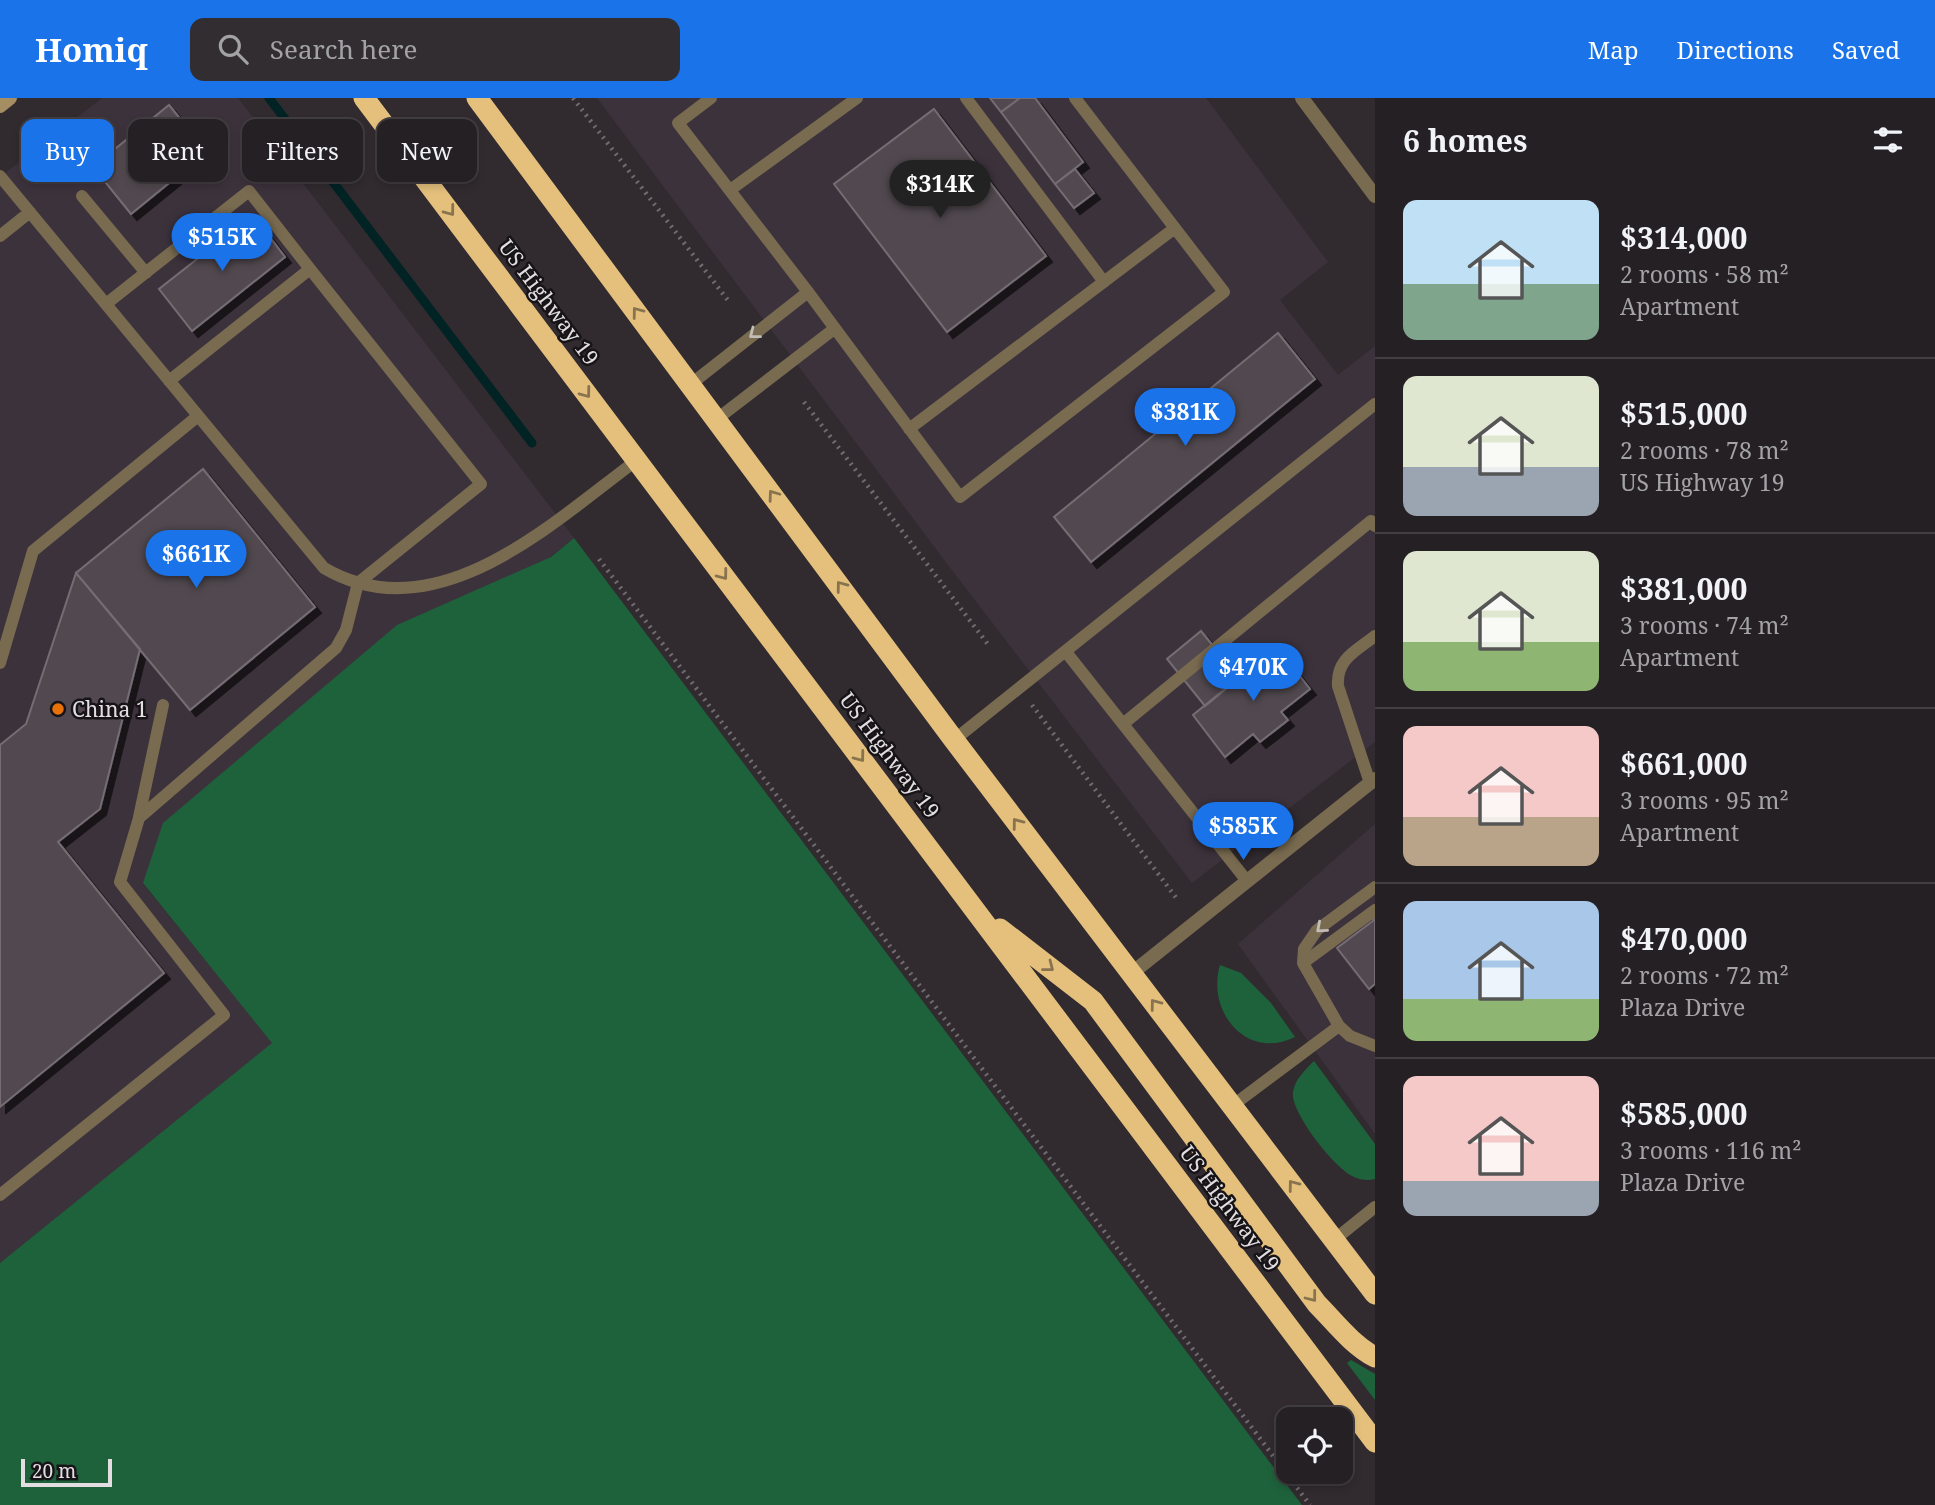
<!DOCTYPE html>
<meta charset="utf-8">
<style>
body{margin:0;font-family:"Noto Serif",serif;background:#312d31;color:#f1f3f6;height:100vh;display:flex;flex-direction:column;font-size:26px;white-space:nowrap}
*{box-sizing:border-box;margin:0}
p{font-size:23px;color:#a3a3a6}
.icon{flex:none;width:38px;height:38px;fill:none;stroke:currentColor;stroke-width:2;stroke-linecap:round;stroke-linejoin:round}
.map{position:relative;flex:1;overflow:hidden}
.side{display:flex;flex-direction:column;background:#252024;width:560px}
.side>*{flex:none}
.guide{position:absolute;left:21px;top:21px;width:665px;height:63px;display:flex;gap:14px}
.buttons{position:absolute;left:1276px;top:1309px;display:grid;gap:14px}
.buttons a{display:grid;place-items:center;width:77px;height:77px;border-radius:14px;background:#252024;box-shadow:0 4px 10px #0003,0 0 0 2px #423e41;font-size:35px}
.scale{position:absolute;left:21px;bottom:18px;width:91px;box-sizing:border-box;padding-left:7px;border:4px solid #e2dee2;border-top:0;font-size:19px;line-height:24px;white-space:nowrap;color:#e2dee2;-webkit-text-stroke:5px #171417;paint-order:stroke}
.price{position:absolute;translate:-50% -60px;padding:0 16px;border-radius:24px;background:#1a73e8;color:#fff;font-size:23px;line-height:46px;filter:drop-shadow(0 2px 4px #0008)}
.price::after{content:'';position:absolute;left:50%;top:42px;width:21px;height:16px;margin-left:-10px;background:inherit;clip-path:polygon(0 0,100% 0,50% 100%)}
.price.on{background:#222;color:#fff}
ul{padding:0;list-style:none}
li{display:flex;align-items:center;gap:21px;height:175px;padding:0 28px}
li+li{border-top:2px solid #423e41}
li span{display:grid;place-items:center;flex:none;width:196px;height:140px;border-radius:14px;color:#555}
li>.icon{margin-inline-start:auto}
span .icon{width:84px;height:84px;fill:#fffc;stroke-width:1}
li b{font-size:30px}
h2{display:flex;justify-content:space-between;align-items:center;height:84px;padding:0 28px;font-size:30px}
.tag{padding:0 24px;border-radius:14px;background:#252024;box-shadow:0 4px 10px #0003,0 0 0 2px #423e41;font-size:24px;line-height:63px}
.tag.on{background:#1a73e8;color:#fff}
header{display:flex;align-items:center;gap:42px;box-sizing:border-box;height:98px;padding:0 35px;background:#1a73e8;color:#fff}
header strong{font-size:33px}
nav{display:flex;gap:38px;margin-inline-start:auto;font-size:24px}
.search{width:490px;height:63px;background:#312d31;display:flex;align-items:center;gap:18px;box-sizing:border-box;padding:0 24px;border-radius:14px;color:#a3a3a6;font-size:26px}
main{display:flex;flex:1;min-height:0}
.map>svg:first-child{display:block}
.built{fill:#3c323c}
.green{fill:#1e623b}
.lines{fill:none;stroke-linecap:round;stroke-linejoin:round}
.stream{stroke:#012324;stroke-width:9}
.building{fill:#514a50;stroke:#746d73;stroke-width:2;filter:url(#shadow)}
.path{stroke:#706b6f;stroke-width:4.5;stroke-dasharray:2 5;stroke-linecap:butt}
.lane{stroke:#796b50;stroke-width:12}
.street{stroke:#796b50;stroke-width:14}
.secondary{stroke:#a48e62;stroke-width:14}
.highway{stroke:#e4c07c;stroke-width:21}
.oneway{stroke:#88734f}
.oneway2{stroke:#c2bcb6}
.food-dot{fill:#e8710a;stroke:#171417;stroke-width:2.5}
.labels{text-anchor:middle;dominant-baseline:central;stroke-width:5;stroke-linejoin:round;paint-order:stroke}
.street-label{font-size:21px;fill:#e2dee2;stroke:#171417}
.poi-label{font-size:21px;fill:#e2dee2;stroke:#171417;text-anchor:start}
</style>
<header>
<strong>Homiq</strong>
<div class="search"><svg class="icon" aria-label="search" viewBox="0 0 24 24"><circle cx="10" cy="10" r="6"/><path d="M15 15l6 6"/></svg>Search here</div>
<nav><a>Map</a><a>Directions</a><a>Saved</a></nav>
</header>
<main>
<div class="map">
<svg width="1375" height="1407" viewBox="0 0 1375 1407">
<defs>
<filter id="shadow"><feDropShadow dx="6" dy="6" stdDeviation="0" flood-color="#0009"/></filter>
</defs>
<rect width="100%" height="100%" fill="#312b30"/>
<path class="built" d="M102,0H238L574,440L143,786L273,945L0,1165V79Z
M597,0H1206L1328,164L1280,202L1338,277L1375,248V644L1192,785L948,467Z
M1375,726V1036L1238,846Z"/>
<path class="green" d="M574,440L1302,1407H0V1165L272,945L143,785L163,725L397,527L551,459Z
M1220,867L1241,875L1271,905L1295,939C1247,963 1206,914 1220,867Z
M1314,963L1375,1046V1081C1368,1083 1361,1082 1354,1079C1335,1071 1290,1014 1293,994C1295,981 1306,971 1314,963Z
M1351,1262L1375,1276V1302L1347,1265Z"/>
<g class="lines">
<path class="stream" d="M269,0L532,345"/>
</g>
<path class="building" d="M990,0H1020L1001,14Z
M1020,0H1035L1083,64L1055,86L1001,14Z
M169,7L207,54L131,116L93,69Z
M934,11L1046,158L947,234L834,86Z
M1075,71L1094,95L1074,110L1055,86Z
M253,117L285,159L192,233L159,191Z
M1278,235L1315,281L1091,464L1054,419Z
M203,371L315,509L190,612L76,475Z
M76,475L140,551L100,711L58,744L164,875L0,1009V647L26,626Z
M1201,533L1239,580L1205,608L1167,561Z
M1277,549L1310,591L1281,614L1288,622L1260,644L1253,636L1225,659L1193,617Z
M1375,814V886L1369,891L1337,850L1374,822L1370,818Z"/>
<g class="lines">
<path class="path" d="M573,0L730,205
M804,304L990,549
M599,461L1310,1407
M1032,607L1177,801"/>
<path class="lane" d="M711,0L678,25L808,194L960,399L1224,194L1075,0
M966,0L1104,184
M0,78L324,470C436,536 552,425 637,362
M730,92L857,0
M82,98L146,175
M0,138L30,114
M106,206L249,93L310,171
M691,286L808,194
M717,321L834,231
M909,331L1175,130
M1066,554L1247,783
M0,565L33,453L198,318
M1123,626L1371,423L1375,428
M954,642L1375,306
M1370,685L1338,588C1336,561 1356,553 1375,538
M139,719L163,607
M1375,789L1317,832L1304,851L1303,865L1339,928L1350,938L1375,948
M1303,865L1375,812
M1232,1008L1339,928
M0,1097L224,917L120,784L139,720L336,550L346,532L358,485L481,386L310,171L169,283
M1334,1142L1375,1109"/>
<path class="street" d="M1302,0L1375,98
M1132,875L1375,681"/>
<path class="secondary" d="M0,8L10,0"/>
<path class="highway" d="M364,0L1375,1344
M477,0L954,642L1375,1196
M1000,831L1093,903L1317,1206C1335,1224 1352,1247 1375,1259"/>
</g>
<defs><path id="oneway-chevron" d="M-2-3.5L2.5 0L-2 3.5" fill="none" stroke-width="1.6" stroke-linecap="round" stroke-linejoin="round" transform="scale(1.75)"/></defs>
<g class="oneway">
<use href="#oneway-chevron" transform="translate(450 113) rotate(53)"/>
<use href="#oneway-chevron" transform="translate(637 214) rotate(-127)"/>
<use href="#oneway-chevron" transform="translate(586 295) rotate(53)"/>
<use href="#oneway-chevron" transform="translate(773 397) rotate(-126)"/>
<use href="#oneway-chevron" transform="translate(723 477) rotate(53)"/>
<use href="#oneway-chevron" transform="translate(841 488) rotate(-127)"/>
<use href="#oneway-chevron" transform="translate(860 659) rotate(53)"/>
<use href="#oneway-chevron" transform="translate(1017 725) rotate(-127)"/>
<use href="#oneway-chevron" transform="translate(1049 869) rotate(38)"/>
<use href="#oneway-chevron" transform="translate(1155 906) rotate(-127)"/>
<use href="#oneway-chevron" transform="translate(1293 1087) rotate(-127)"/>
<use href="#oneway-chevron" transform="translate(1312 1199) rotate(52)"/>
</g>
<g class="oneway2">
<use href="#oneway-chevron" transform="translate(754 236) rotate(142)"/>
<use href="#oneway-chevron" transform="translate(1321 830) rotate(139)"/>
</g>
<circle class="food-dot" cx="58" cy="611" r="7"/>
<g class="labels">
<g class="street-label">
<text transform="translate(549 204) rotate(53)">US Highway 19</text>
<text transform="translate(890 657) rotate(53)">US Highway 19</text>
<text transform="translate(1230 1110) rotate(53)">US Highway 19</text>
</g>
<g class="poi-label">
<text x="72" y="611">China 1</text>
</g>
</g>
</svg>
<div class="buttons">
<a><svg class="icon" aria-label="locate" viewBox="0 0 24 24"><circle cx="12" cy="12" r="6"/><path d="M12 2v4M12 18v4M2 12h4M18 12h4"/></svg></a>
</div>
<div class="scale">20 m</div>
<b class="price on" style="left:940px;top:122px">$314K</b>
<b class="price" style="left:222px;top:175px">$515K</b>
<b class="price" style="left:1185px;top:350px">$381K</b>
<b class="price" style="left:196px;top:492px">$661K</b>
<b class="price" style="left:1253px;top:605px">$470K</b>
<b class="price" style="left:1243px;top:764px">$585K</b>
<div class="guide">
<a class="tag on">Buy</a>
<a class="tag">Rent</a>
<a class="tag">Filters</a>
<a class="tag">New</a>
</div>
</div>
<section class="side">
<h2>6 homes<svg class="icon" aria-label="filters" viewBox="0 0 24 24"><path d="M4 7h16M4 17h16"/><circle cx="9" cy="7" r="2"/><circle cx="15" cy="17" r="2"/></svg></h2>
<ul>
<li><span style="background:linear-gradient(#bfe0f5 60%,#7fa58c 0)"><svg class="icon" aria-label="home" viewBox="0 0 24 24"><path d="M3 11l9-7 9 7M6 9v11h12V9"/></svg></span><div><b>$314,000</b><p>2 rooms · 58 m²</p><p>Apartment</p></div></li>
<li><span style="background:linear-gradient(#dfe7d0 65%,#9aa5b1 0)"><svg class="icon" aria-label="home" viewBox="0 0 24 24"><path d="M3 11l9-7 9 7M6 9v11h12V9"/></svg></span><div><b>$515,000</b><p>2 rooms · 78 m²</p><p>US Highway 19</p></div></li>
<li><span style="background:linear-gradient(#dfe7d0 65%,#8fb573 0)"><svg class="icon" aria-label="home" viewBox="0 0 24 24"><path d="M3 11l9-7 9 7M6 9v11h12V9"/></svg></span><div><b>$381,000</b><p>3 rooms · 74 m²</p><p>Apartment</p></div></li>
<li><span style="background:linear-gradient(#f6c9c9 65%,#b9a48a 0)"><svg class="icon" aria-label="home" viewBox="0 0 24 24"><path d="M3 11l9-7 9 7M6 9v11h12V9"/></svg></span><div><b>$661,000</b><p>3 rooms · 95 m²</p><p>Apartment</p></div></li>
<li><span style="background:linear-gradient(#a9c7e8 70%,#8fb573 0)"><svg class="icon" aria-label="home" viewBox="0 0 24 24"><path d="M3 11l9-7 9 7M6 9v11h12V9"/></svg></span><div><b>$470,000</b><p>2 rooms · 72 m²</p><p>Plaza Drive</p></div></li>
<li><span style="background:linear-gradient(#f6c9c9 75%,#9aa5b1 0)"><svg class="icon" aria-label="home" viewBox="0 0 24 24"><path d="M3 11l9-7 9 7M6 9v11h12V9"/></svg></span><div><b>$585,000</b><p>3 rooms · 116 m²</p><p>Plaza Drive</p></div></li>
</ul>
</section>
</main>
